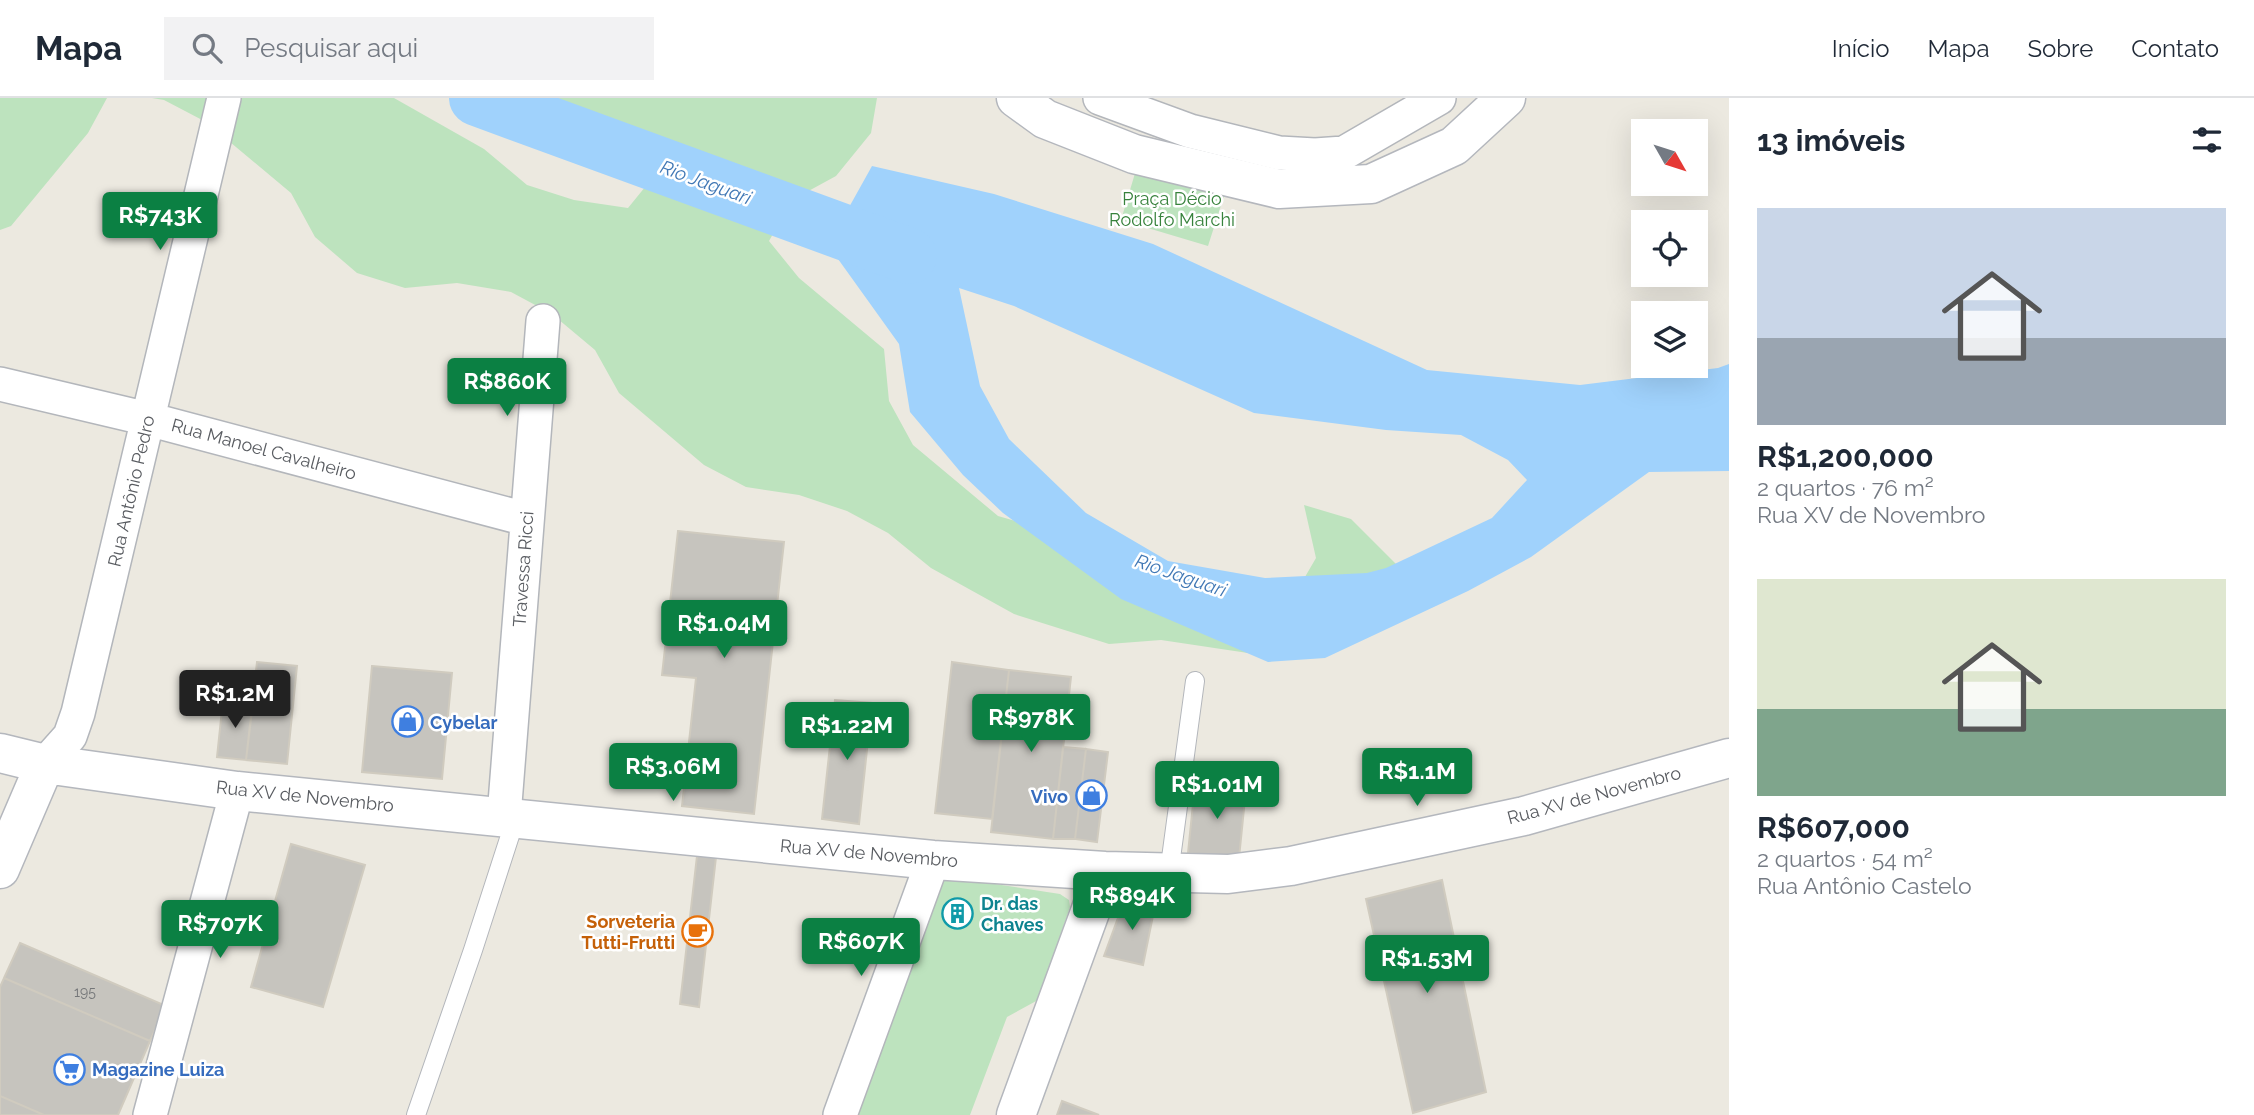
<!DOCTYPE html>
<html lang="pt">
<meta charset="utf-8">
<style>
body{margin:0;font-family:Raleway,sans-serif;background:#f2f2f3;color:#1f2937;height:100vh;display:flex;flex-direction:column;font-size:26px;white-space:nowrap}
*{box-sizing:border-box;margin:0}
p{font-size:23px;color:#747a83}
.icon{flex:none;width:38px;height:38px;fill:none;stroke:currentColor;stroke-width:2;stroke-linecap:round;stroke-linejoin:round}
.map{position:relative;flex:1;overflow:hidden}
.panel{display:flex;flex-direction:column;background:#fff;width:525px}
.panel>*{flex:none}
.needle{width:46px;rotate:129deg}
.buttons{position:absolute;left:1631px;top:21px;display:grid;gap:14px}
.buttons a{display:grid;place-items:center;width:77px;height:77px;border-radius:0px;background:#fff;box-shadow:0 7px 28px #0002;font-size:35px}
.price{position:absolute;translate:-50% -60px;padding:0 16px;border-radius:7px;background:#0b8043;color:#fff;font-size:23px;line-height:46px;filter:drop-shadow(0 2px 4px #0008)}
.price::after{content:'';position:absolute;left:50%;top:42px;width:21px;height:16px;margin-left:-10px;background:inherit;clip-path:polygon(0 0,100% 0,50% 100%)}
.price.selected{background:#222;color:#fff}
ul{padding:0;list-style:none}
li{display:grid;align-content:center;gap:14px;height:371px;padding:0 28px}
li span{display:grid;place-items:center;height:217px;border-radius:0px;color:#555}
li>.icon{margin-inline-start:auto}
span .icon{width:126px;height:126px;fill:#fffc;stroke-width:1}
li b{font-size:30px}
h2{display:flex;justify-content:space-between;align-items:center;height:84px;padding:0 28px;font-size:30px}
header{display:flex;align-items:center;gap:42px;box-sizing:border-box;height:98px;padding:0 35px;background:#fff;border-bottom:2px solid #e0e1e3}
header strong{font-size:33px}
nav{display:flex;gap:38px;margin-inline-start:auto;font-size:24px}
.search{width:490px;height:63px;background:#f2f2f3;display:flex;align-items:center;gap:18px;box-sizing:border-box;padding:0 24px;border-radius:0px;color:#747a83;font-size:26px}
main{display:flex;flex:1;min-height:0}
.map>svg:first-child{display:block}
.green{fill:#bde3be}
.water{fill:#a0d2fc;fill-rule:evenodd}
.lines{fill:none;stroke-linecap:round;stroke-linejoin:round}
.river{stroke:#a0d2fc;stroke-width:56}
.building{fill:#c6c4be;stroke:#d0cbbf;stroke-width:2}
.lane-casing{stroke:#b3b6bb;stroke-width:20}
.street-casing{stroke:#b3b6bb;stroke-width:36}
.secondary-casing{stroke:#b4b7bd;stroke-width:41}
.lane{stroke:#fff;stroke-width:18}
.street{stroke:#fff;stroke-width:33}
.secondary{stroke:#fff;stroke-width:38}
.labels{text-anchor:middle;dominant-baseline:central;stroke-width:5;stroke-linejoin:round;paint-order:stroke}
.number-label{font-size:14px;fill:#747678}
.park-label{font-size:18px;fill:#37823c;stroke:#fff}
.street-label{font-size:18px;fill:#595c61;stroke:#fff}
.shop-label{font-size:18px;font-weight:bold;fill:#366cbe;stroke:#fff;text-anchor:start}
.culture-label{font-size:18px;font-weight:bold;fill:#0d838f;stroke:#fff;text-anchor:start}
.food-label{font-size:18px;font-weight:bold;fill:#c56008;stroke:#fff;text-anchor:end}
.water-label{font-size:19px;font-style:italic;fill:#4178b5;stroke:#fff}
</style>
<header>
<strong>Mapa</strong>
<div class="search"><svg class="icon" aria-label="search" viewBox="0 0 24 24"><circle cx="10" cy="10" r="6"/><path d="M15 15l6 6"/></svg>Pesquisar aqui</div>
<nav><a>Início</a><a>Mapa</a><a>Sobre</a><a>Contato</a></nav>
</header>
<main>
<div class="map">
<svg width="1729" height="1017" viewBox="0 0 1729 1017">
<rect width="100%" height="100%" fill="#ece9e0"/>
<path class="green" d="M0,0H107L88,35L11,128L0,132Z
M152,0H394L484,51L527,87L574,102L628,110L663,67L634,31L586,15L558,0H877L871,35L836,78L792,102L769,143L799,180L884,251L889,303L913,347L998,418L1291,503L1316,460L1304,407L1351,421L1427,497L1268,558L1161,542L1109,546L1014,516L931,470L888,435L847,413L799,397L746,389L704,367L619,295L595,252L552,216L511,194L457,185L405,190L357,175L315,139L291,95L206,24L164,2Z
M1136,72L1224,98L1208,148L1121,122Z
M949,779L1060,796L1069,802L1070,809L1038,902L1007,919L970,1017H854L939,784Z"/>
<path class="water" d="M872,68L994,96L1153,146L1427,272L1580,287L1718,270L1729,266V373L1649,374L1531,459L1468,493L1325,560L1268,564L1121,501L1003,415L963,377L910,314L899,246L828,147ZM959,190L1014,208L1254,315L1386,332L1461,337L1508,362L1527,382L1492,420L1386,470L1367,475L1265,480L1168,463L1086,415L1009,341L980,288Z"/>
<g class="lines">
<path class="river" d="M477,0L909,158"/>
</g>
<path class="building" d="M678,433L784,444L754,716L682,708L696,580L662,577Z
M257,564L297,568L287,666L246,662Z
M952,564L1009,572L992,721L935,715Z
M372,568L452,575L442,681L362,674Z
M1009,572L1071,579L1053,741L991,734Z
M223,602L253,605L246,662L217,659Z
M835,602L872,605L859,726L822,721Z
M1063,649L1086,651L1075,741H1053Z
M1086,651L1108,654L1097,744L1075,741Z
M1195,686L1246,691L1239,760L1188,755Z
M291,746L365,767L323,909L251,889Z
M697,758L716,759L699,909L680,906Z
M1442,782L1486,994L1413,1015L1366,801Z
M1128,800L1156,803L1143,867L1104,858L1122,809Z
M961,803L969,822L955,828L948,808Z
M20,845L166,908L150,943L4,880Z
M4,880L150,943L118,1017H44L0,998V889Z
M0,998L44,1017H0Z
M1062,1003L1099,1017H1057Z"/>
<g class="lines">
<defs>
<path id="lane" d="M1169,775L1195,583
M416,1017L473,852L516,719"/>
<path id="street" d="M1100,0L1190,33L1279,55L1315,57L1344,55L1439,0
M0,286L148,321L526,421
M45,666L70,638L78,615L224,0
M504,718L543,223
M150,1017L237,693
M840,1017L933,762"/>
<path id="secondary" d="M1016,0L1045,21L1134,56L1279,91L1371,86L1454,48L1506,0
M0,655L45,666L237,693L933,762L1105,773L1228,776L1291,768L1524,718L1729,660
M0,771L45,666
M1016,1017L1105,773"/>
</defs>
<use href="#lane" class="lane-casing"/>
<use href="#street" class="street-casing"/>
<use href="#secondary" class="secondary-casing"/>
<use href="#lane" class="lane"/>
<use href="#street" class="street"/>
<use href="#secondary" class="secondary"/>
</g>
<defs>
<symbol id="shop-ring" viewBox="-11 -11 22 22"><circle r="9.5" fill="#fff" stroke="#3f7fe0" stroke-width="1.5"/><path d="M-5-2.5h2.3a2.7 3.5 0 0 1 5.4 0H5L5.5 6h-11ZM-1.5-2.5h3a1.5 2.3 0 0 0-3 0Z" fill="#3f7fe0"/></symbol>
<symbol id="building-ring" viewBox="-11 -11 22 22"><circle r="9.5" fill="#fff" stroke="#0f9aa8" stroke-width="1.5"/><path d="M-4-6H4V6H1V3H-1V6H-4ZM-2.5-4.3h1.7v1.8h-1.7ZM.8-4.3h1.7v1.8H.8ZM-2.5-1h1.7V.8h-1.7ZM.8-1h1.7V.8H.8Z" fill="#0f9aa8"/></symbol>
<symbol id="cafe-ring" viewBox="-11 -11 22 22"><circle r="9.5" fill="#fff" stroke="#e8710a" stroke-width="1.5"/><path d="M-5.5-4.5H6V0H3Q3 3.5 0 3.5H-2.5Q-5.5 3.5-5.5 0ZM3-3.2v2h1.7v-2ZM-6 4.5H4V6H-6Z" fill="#e8710a"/></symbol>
<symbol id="supermarket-ring" viewBox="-11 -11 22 22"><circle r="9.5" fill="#fff" stroke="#3f7fe0" stroke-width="1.5"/><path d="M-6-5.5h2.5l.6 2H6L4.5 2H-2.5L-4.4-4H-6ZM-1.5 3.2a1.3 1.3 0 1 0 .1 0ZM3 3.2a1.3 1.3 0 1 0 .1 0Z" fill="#3f7fe0"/></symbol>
</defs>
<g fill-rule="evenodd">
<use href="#shop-ring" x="390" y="606" width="35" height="35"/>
<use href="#shop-ring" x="1074" y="680" width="35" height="35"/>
<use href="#building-ring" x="940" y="798" width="35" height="35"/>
<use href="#cafe-ring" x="680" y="816" width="35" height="35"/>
<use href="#supermarket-ring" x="52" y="954" width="35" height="35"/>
</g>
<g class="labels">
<g class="number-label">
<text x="85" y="894">195</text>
</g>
<g class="park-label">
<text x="1172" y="100">Praça Décio<tspan x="1172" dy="21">Rodolfo Marchi</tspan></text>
</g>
<g class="street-label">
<text transform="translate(264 351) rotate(15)">Rua Manoel Cavalheiro</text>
<text transform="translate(131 393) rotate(-77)">Rua Antônio Pedro</text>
<text transform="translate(523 471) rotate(-86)">Travessa Ricci</text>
<text transform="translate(1594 697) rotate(-15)">Rua XV de Novembro</text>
<text transform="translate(305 698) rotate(6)">Rua XV de Novembro</text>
<text transform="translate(869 755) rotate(5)">Rua XV de Novembro</text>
</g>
<g class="shop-label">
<text x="430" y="624">Cybelar</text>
<text x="1068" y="698" text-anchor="end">Vivo</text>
<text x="92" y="971">Magazine Luiza</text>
</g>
<g class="culture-label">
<text x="981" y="805">Dr. das<tspan x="981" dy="21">Chaves</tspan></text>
</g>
<g class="food-label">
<text x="675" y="823">Sorveteria<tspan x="675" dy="21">Tutti-Frutti</tspan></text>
</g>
<g class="water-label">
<text transform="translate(706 84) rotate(20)">Rio Jaguari</text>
<text transform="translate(1181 477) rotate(19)">Rio Jaguari</text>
</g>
</g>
</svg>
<div class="buttons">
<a><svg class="needle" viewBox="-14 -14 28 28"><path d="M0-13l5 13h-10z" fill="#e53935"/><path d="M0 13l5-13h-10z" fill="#747a83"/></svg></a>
<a><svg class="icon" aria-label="locate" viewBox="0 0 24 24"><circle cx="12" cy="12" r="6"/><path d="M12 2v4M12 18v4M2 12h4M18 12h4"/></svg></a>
<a><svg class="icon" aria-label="layers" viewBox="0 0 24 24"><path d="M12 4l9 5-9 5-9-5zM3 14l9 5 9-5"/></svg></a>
</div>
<b class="price" style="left:160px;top:154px">R$743K</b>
<b class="price" style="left:507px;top:320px">R$860K</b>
<b class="price" style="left:724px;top:562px">R$1.04M</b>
<b class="price selected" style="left:235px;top:632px">R$1.2M</b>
<b class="price" style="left:1031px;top:656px">R$978K</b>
<b class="price" style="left:847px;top:664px">R$1.22M</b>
<b class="price" style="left:673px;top:705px">R$3.06M</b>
<b class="price" style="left:1417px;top:710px">R$1.1M</b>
<b class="price" style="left:1217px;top:723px">R$1.01M</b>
<b class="price" style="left:1132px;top:834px">R$894K</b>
<b class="price" style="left:220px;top:862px">R$707K</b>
<b class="price" style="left:861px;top:880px">R$607K</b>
<b class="price" style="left:1427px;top:897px">R$1.53M</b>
</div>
<section class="panel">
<h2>13 imóveis<svg class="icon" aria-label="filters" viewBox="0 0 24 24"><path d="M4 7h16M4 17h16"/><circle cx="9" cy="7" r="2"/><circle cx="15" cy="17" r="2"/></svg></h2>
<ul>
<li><span style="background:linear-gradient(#c9d6e8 60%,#9aa5b1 0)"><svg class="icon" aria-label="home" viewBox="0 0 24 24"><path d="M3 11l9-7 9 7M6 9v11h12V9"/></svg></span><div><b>R$1,200,000</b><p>2 quartos · 76 m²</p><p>Rua XV de Novembro</p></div></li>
<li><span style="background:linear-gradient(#dfe7d0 60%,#7fa58c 0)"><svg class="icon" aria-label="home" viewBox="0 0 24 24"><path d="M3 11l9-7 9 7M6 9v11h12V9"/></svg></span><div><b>R$607,000</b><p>2 quartos · 54 m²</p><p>Rua Antônio Castelo</p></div></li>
</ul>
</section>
</main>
